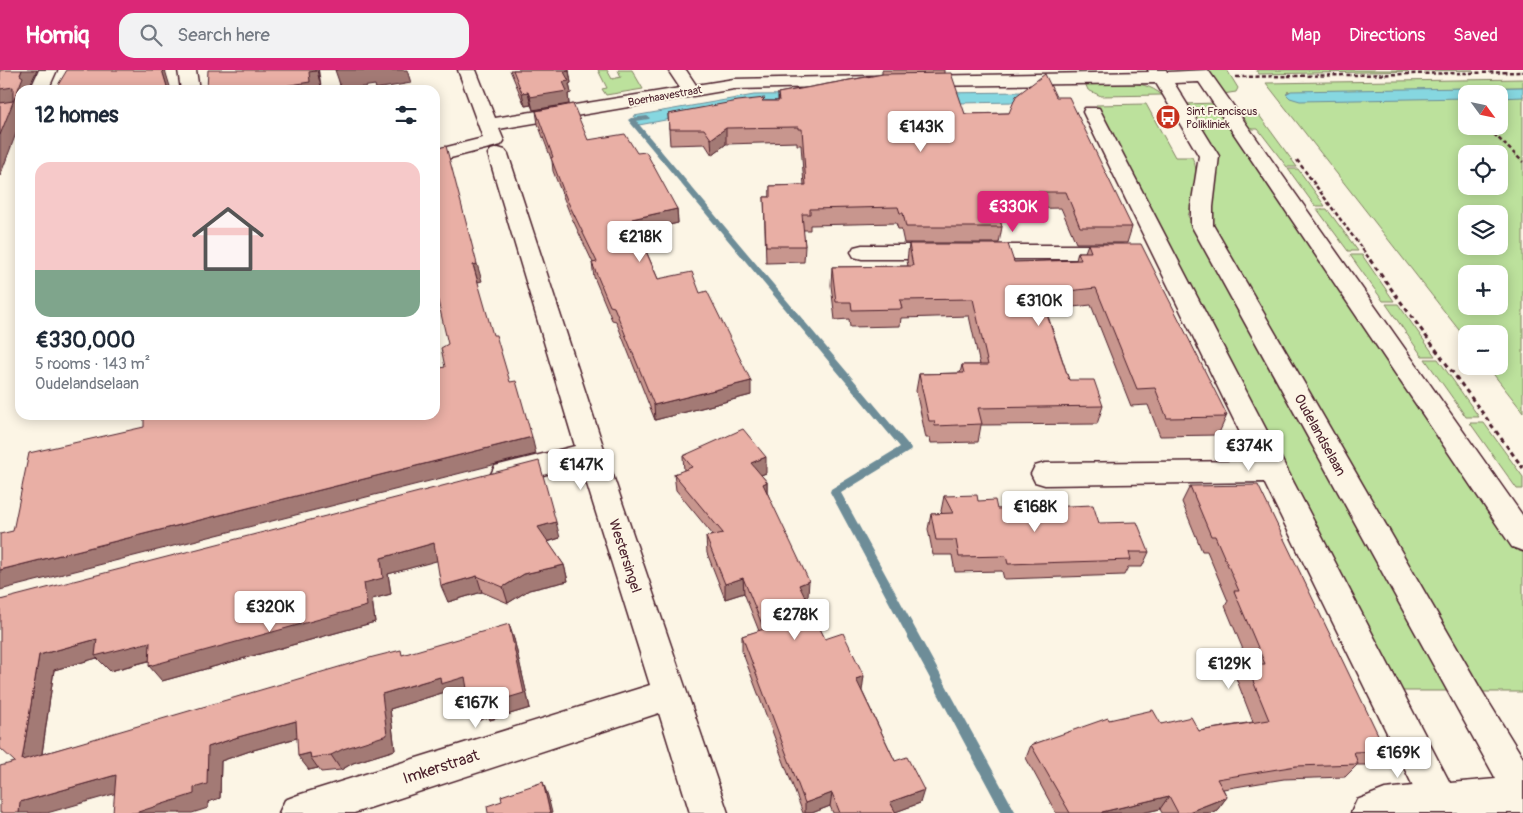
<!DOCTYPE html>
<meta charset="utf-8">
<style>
body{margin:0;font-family:Pangolin,sans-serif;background:#f2f2f3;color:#1f2937;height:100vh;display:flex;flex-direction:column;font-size:19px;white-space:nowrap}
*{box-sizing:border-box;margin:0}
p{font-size:16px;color:#747a83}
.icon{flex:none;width:28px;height:28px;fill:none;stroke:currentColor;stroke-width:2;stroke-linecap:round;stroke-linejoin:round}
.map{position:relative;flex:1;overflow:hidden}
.drawer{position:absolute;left:15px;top:15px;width:425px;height:335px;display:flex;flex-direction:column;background:#fff;border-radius:15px;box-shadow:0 2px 12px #0003}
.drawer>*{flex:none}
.needle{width:32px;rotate:123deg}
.fabs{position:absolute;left:1458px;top:15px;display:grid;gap:10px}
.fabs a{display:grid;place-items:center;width:50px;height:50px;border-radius:10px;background:#fff;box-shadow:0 2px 12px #0003;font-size:25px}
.price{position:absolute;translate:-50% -42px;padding:0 11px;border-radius:5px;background:#fff;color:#222;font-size:16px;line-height:32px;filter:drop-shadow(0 1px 2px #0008)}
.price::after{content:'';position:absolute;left:50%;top:30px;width:15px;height:11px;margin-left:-8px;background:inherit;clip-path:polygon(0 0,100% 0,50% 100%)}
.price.on{background:#db2777;color:#fff}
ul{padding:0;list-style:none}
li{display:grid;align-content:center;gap:10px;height:265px;padding:0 20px}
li+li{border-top:1px solid #e0e1e3}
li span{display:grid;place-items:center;height:155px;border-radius:15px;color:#555}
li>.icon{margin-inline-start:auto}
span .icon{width:90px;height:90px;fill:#fffc;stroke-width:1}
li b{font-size:21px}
h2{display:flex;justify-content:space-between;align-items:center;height:60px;padding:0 20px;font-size:21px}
header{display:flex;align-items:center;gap:30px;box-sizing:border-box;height:70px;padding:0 25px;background:#db2777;color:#fff}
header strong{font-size:24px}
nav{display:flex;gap:28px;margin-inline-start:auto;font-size:18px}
.search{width:350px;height:45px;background:#f2f2f3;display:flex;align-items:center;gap:12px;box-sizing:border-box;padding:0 18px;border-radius:15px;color:#747a83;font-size:19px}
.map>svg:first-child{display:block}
.green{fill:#bce19c;stroke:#838064;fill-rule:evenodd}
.water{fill:#86d7e0;stroke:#6e8d98}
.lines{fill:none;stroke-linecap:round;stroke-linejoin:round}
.stream{fill:#6e8d98;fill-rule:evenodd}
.minor-casing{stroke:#4a1f2b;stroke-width:3}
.path-far1{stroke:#4a1f2b;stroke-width:2.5;stroke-dasharray:4 2.5;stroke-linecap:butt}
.path{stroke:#4a1f2b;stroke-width:3;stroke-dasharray:4.5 4;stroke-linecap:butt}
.minor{fill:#fcf5e5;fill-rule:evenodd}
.wall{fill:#c8968e;stroke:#4a1f2b}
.shaded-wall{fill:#a37a74;stroke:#4a1f2b}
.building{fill:#e9afa5;stroke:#4a1f2b}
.labels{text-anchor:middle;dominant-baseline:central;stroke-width:4;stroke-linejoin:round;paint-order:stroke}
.far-street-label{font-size:11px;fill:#4a1f2b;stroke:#fcf5e5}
.far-poi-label{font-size:11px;fill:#4a1f2b;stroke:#fcf5e5;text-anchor:start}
.street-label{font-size:14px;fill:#4a1f2b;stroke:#fcf5e5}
.near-street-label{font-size:16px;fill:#4a1f2b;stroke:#fcf5e5}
</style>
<header>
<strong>Homiq</strong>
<div class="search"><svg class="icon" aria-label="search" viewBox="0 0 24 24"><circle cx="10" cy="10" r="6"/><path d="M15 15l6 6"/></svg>Search here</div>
<nav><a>Map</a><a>Directions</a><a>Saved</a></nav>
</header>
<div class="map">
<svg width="1523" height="743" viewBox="0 0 1523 743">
<rect width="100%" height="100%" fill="#fcf5e5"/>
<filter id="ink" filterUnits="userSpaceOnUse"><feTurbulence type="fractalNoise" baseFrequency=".02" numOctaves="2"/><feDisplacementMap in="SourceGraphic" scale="10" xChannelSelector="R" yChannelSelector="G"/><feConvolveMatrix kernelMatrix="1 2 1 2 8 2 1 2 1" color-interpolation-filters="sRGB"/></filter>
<g filter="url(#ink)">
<path class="green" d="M598,0H607L612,9L621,7L618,0H632L643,19L606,25L602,19L607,18Z
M1206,0H1227L1238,18L1236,22L1223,24Z
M1256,0H1473L1259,4Z
M1523,9V17L1287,22L1466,26V56H1499V25H1523V342L1487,296H1499V264H1466V269L1266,13ZM1466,84H1499V116H1466ZM1466,144H1499V176H1466ZM1466,204H1499V236H1466Z
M1085,13C1111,13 1141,7 1162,25L1101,26L1088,20Z
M1217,33L1523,481V622H1483L1213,159L1209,143L1217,97L1184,34Z
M1146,34L1175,87H1192C1202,110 1195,123 1188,146L1450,621H1397L1096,35Z
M1238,45H1259L1297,97H1287L1258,59H1247Z
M1288,99H1298L1325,136H1315Z
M1317,139H1327L1358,181H1348Z
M1350,185H1362L1394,231H1383Z
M1386,234H1398L1435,286H1422Z
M1425,289H1438L1479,347H1466Z
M1470,353H1484L1523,407V419H1517Z"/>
<path class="water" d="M1523,17V27L1499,28V24H1466V28L1300,31L1290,28L1286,24L1291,21Z
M1028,22L1015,32L734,37L639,55L634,46L754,25Z"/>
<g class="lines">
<path class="stream" d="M647,46L650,48L649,49L636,51L911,378L910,381L841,423L1016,743H1002L830,422L831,419L900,377L628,50L631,48Z"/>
<defs>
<path id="minor" d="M39,0H57L48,20H30Z
M178,0H196L199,20H181Z
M319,0H337L340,20H322Z
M458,0H476L495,48L680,18L668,0H686L696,15L734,9L875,6L881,7L884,11L881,15L875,16L734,19L499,59L504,71L501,75L435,92V80L483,68Z
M1148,0H1166L1167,2L1208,0L1523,446V481L1512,477L1199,12L1174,13L1219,86L1213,137V155L1480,618L1523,688V743H1351L1357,730L1385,719L1413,716L1264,412L1045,415L1035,412L1031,404L1035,396L1045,393L1254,391L1083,42L1085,38H1099L1101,42L1450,713L1496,709L1191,155V137L1199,86L1156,13L915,16L909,15L906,11L909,7L915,6L1149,2Z
M498,78L505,80L508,84L605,382L728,743H690L659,643L354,743H279L285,730L298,725L650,615L581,395L505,415L495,412L491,404L495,396L575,376L488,84L491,80Z
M862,175H1122L1130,177L1133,182L1130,187L1122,189H862L854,187L851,182L854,177Z"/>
</defs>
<use href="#minor" class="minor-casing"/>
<path class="path-far1" d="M1236,7L1523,2
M1494,64L1523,92
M1297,90L1371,191"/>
<path class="path" d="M1370,190L1523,398"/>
<use href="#minor" class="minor"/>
</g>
<path class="wall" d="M510,0H569L571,13L569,14L571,23L568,24L569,34L533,40L531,35L525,36Z
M882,0H944V3L965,44L1009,43L1056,27L1132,157L1127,173H1076L1061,138L1003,139L1002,144H998L1002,157L999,173H904L901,159H898L896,153L810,155V160H803L805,176L804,192L766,193L764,127H770V116L804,115L801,75H797V72L726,74L712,85L705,74L670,75L668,44L765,31H778V23L882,4Z
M536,41L588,70L637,83L677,139L678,153L638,162L658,209L700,223L751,325L655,350L616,251L612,250L594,207L592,193H593L570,144L553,101L552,91L538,54Z
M909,174L1014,192L1076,190L1078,182H1085L1088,174L1227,345L1219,363L1217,365L1160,366L1148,335L1131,336L1091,235L1046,240L1069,310L1103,336L1097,354L981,355L978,372L931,373L930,368H926L916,321L919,304L960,303L962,295H980L969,246L901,248L900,256L850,257L849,249L835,250L831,215L832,197L908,196L907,191Z
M683,386L766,403L761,405L767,412V422L808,526L805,528L825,569L862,621L895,691L920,733L895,742L896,743H833L830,736L812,743H803L742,581V566L759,561L744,523L725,529L707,483L706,467L713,465L676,420L674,404L684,401Z
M1190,416L1386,681L1373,695H1357L1345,707L1284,709L1223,719L1227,727L1217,740L1210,743H1162L1160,739L1142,743H1056L1026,688L1031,675L1109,650L1161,654L1199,661L1253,652L1236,608L1246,594H1249L1225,536L1228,531L1207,481H1202L1182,432Z
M944,426L978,431L997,439L1099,453L1149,482L1142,497H1128L1124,505L1004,509L1002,501L955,502L952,485H933L928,459L931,444H942L941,441Z
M560,468L548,472L564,495L568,511L529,520L508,533L482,522L448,532L437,490L388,504L391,524L372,529L375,552L162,611L149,591L110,601L97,588L54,600L42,684L403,585L514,569L530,638L490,650L489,647L477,651L468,623L448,629L445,622L390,639L395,680L353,693L341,700L321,702L318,698L309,700L297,668L250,681L221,691L220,728L208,732V738L114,723L15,692L0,530Z"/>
<path class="shaded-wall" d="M22,0H37L29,17L31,20H20V53L0,106V19L20,5Z
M162,0H165L171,20H168Z
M313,0H317L319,9L322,20H258Z
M335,0H407L411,13L376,19L375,15L342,20Z
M569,1L571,13L569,14L571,23L568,24L569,34L533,40L530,27L564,2Z
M528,22L531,35L525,36L522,23Z
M726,58V74L712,85L711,69Z
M677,139L678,153L634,163L632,149Z
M477,194L482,211L478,212L473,195Z
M751,311V325L655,350L654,335Z
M532,367L536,384L0,520V500Z
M766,387V403L751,409V393Z
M767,412V428L763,414Z
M556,452L560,468L543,473L538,457Z
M434,473L440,490L388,504L391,524L372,529L375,552L162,611L149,596L364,513L381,488Z
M564,495L568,511L529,520L508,533L503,517L524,504Z
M477,506L482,522L448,532L441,516Z
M743,508L744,523L725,529V514Z
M809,511L808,526L798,530L799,515Z
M509,554L514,569L530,638L490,650L489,647L477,651L470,636Z
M97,569L150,572L163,587L110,601L97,588L54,600L39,704L22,690L39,585Z
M864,606L862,621L854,624L856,609Z
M440,607H465L471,622L448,629L445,622L390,639L395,680L353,693L341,700L331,685L382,624Z
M296,651L307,665L250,681L221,691L220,728L208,732V738L192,743H135L194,718L208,677L238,667Z
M310,683L311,688L318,698L309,700L298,686Z
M116,705L131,719L47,743H19L20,732Z
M543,712L548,726L552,743H550Z
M924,720L920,733L893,743L890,732Z
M832,723L830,736L812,743H805V733Z
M1169,726L1160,739L1142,743H1101L1102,742Z
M1227,727L1217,740L1210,743H1186Z"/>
<path class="building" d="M0,0H22L20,5L23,7L0,65V33L13,31V17L0,19Z
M67,0H162L168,20H55Z
M208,0H314L316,1L309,2L310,12L258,20H207Z
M513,0H569V1L564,2L569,11L563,12L567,21L530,27L528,22L522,23Z
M951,3L965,44L1009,43L1016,26L1045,4L1056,27H1069L1132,157H1080L1066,122H1004L1005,127L993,128L1002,157H906L903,143H900L898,137L810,139V144H802L805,176H766L764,127H770V116L806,115L802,59H798V57L726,58L711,69L704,59H669L668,44L738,31L765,28L762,31H779L778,23L883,4Z
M573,34L588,70L625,64L637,83L646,82L677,139L632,149L658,209L692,202L700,223L707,221L751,311L654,335L614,237L610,236L592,193L597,192L567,130L551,88L553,87L536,41Z
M446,76L477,194L473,195L493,265H496L510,312L516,311L532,367L0,500V464L13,461L29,383L144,357V345H435V299L445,297L441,278L448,274L435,218V79Z
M909,174H1008L1014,192L1081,190L1078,182H1091L1088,174H1141L1227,345H1224L1226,347L1167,348L1155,318L1137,319L1096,218L1040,224L1069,310H1094L1103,336L978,338L982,354L935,356L934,351H929L919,304L964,303L962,295H988L973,229L900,230L902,239L852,240L851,232H836L832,197L913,196Z
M743,359L766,387L751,393L767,412L763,414L809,511L799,515L825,569L843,563L864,606L856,609L895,691L907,687L924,720L890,732L896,743H840L832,723L805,733L742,566L764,559L743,508L725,514L706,467L723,463L674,404L692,397L683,386Z
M539,391L556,452L538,457L564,495L524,504L503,517L477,506L441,516L434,473L381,488L383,508L364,513L367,536L149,596L150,572L95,586L97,569L39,585L22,690L373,587L401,580L402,585L509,554L524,623L484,635L483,632L470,636L465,607L441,614L440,607L382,624L387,665L343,679L331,685L311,688L310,683L298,686L296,651L238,667L208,677L207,714L194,718V724L135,743H113L116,705L20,732L19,743H0V696L15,692L0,678V530Z
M1258,415L1386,681L1354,682L1358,694L1296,696L1217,709L1227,727L1186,743H1178L1169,726L1102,742V743H1070L1031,675L1108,648L1109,650L1153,640L1161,654L1191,647L1199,661L1269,650L1246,594H1265L1234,521H1239L1215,466H1211L1190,416Z
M977,425L978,431L995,430L997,439L1093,435L1099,453L1137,452L1149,482H1129L1131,490L1008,494L1006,486L959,487L956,470H936L931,444L953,443L944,426Z
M543,712L550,743H488L487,736L502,731L501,726Z"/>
</g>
<defs>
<symbol id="bus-disc" viewBox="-11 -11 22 22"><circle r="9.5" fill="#c8321e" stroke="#fcf5e5"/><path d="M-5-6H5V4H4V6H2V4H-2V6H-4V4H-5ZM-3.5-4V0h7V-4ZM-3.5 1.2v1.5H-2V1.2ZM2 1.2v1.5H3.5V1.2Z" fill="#fff"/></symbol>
</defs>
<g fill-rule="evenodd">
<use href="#bus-disc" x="1154" y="33" width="28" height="28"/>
</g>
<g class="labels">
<g class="far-street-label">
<text transform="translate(665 26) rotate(-10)">Boerhaavestraat</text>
</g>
<g class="far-poi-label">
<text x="1186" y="41">Sint Franciscus<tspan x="1186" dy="13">Polikliniek</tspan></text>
</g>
<g class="street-label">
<text transform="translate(1320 365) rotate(61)">Oudelandselaan</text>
<text transform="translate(625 486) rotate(72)">Westersingel</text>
</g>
<g class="near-street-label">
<text transform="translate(441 697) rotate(-18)">Imkerstraat</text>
</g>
</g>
</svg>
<div class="fabs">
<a><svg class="needle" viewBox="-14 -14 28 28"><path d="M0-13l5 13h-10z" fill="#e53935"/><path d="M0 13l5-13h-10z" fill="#747a83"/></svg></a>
<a><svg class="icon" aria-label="locate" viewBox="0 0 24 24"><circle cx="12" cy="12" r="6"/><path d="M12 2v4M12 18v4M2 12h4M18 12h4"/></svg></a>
<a><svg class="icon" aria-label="layers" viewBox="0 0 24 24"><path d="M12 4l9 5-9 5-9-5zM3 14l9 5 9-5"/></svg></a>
<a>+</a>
<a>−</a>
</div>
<b class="price" style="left:921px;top:83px">€143K</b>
<b class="price on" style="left:1013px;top:163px">€330K</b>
<b class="price" style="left:640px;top:193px">€218K</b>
<b class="price" style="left:1039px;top:257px">€310K</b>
<b class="price" style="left:1249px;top:402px">€374K</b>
<b class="price" style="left:581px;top:421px">€147K</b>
<b class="price" style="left:1035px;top:463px">€168K</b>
<b class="price" style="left:270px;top:563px">€320K</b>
<b class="price" style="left:795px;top:571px">€278K</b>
<b class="price" style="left:1229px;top:620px">€129K</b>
<b class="price" style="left:476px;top:659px">€167K</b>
<b class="price" style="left:1398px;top:709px">€169K</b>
<section class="drawer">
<h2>12 homes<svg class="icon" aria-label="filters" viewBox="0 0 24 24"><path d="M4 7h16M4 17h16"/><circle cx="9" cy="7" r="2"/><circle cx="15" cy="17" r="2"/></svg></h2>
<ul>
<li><span style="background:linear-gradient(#f6c9c9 70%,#7fa58c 0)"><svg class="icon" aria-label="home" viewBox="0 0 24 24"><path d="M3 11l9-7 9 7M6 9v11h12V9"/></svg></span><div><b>€330,000</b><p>5 rooms · 143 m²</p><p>Oudelandselaan</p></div></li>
</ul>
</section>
</div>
